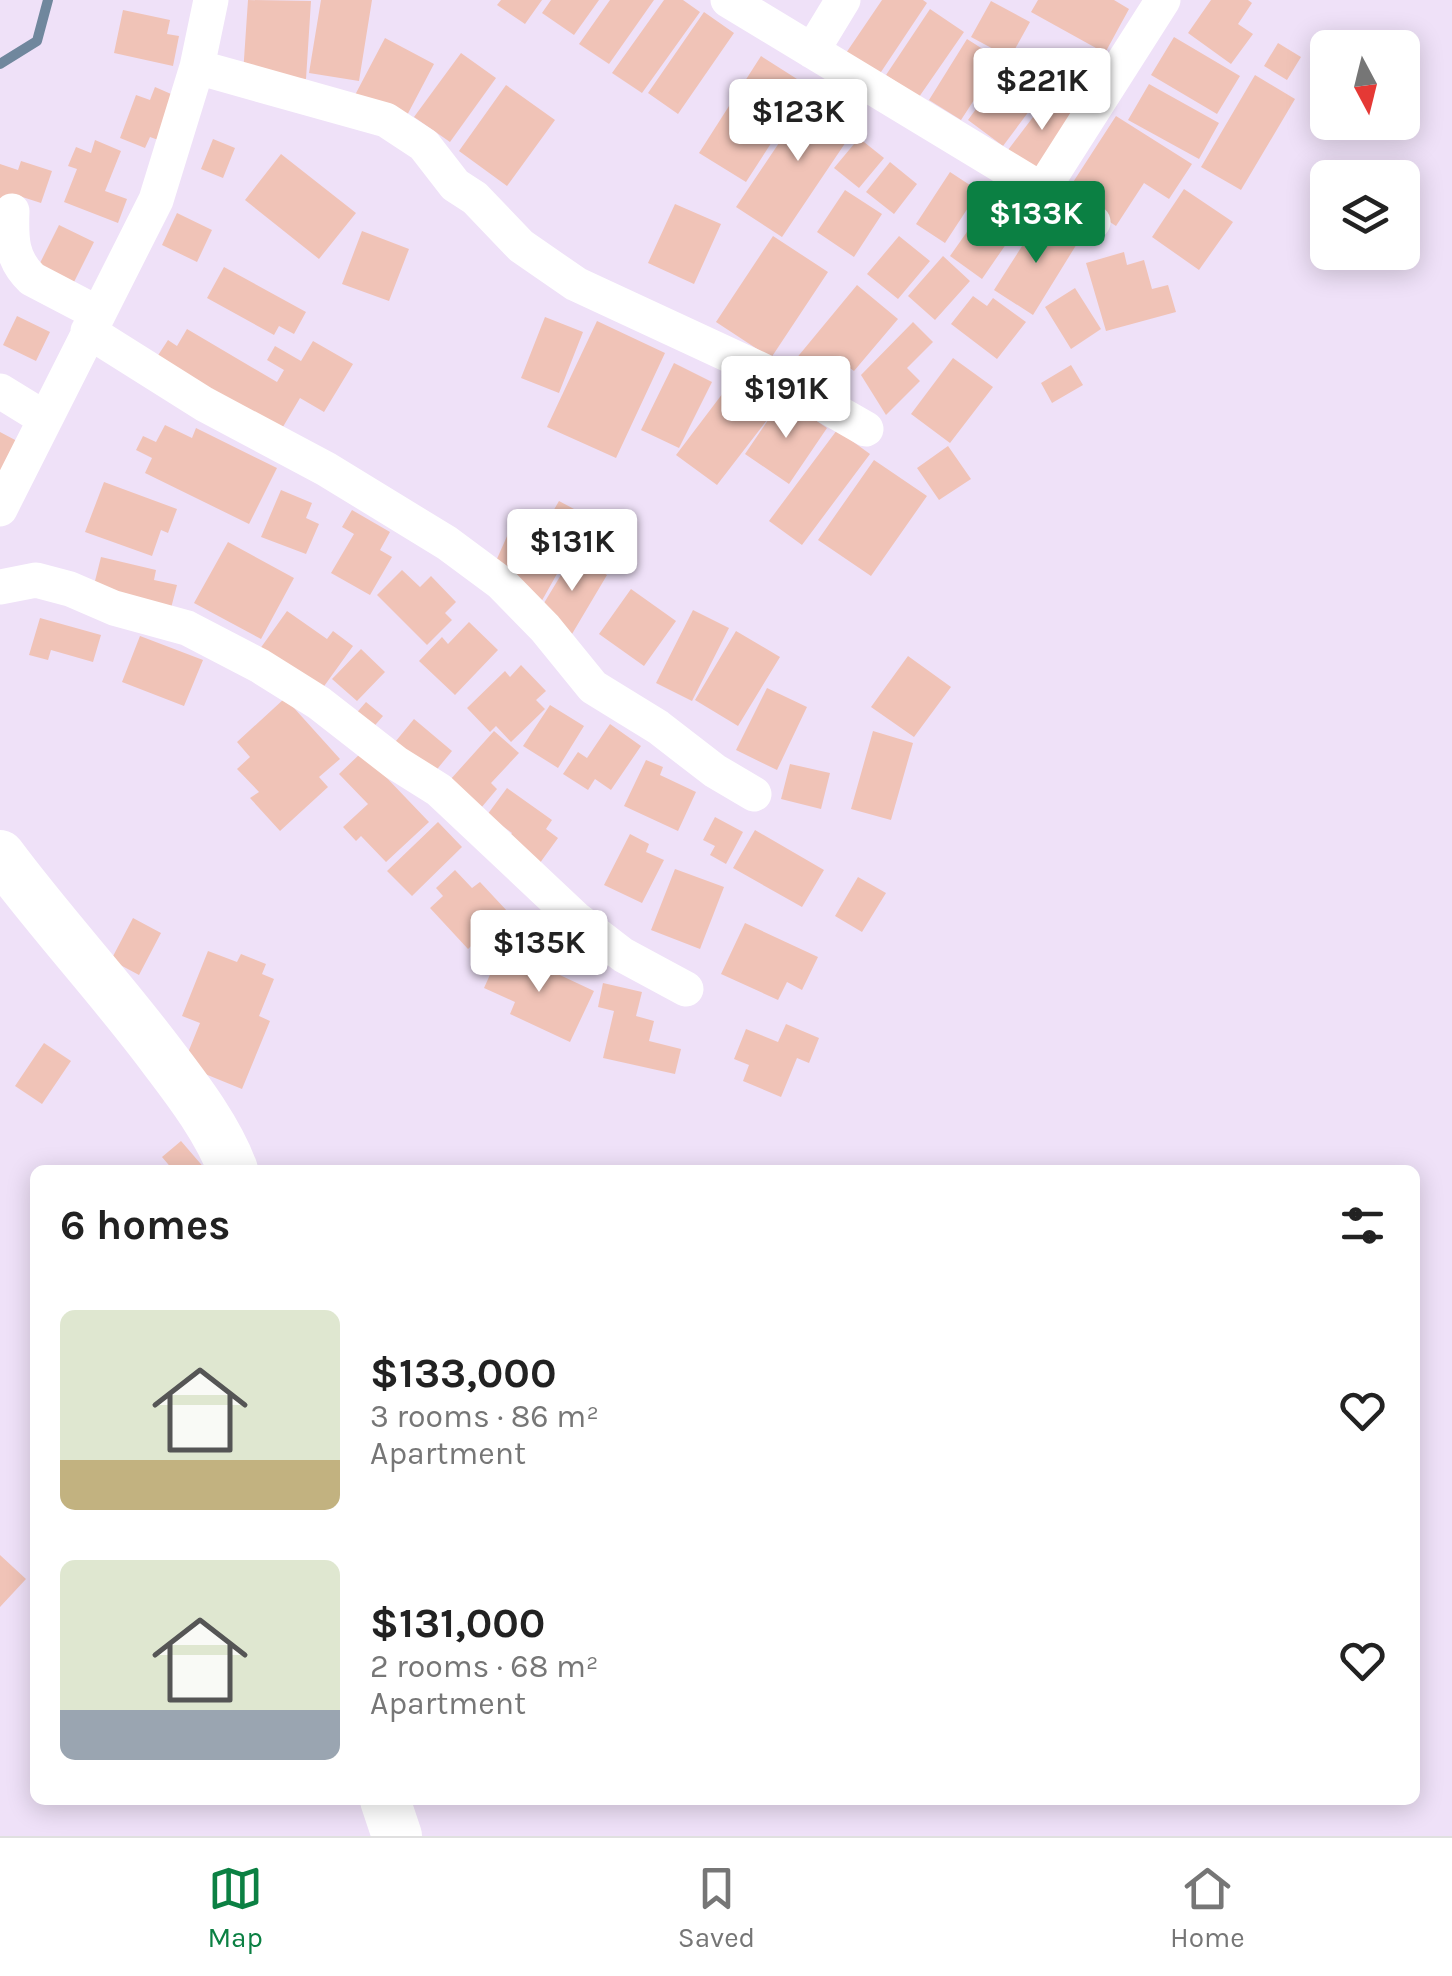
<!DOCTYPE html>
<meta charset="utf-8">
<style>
body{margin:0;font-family:Karla,sans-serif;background:#f6f6f6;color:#222;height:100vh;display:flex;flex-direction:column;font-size:38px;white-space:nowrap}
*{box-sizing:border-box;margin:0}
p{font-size:32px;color:#767676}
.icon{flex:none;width:55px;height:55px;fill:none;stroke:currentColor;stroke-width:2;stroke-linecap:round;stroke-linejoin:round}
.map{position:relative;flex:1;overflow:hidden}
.drawer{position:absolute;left:30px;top:1165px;width:1390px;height:640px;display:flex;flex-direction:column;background:#fff;border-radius:15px;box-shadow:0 5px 25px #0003}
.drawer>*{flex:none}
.needle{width:65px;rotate:173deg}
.tools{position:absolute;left:1310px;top:30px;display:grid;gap:20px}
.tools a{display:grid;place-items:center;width:110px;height:110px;border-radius:15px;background:#fff;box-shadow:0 5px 25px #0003;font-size:50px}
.price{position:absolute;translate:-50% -85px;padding:0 22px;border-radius:10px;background:#fff;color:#222;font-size:32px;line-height:65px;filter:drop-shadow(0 2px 5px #0008)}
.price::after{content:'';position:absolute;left:50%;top:60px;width:30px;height:22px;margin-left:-15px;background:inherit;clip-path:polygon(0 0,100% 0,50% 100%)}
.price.selected{background:#0b8043;color:#fff}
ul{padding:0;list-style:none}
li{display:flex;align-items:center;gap:30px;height:250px;padding:0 30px}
li span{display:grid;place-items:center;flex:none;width:280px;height:200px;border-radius:15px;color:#555}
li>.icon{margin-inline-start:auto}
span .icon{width:120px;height:120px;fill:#fffc;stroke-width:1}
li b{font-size:42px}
h2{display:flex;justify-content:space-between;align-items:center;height:120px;padding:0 30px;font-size:42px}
.tabs{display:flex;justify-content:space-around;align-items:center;height:140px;border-top:2px solid #e0e0e0;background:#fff;font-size:28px;color:#767676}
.tabs a{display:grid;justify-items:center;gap:5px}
.tabs .selected{color:#0b8043}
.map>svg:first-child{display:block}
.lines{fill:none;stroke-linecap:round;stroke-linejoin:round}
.stream{stroke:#70879d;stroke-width:10}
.building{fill:#f0c3b7}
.street{stroke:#fff;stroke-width:35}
.secondary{stroke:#fff;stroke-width:50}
</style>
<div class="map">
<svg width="1452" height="1836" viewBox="0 0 1452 1836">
<rect width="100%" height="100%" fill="#efe1f8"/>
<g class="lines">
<path class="stream" d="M0,64L37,41L48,0"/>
</g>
<path class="building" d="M248,0L311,1L306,79L243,74Z
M321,0H372L359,81L309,73Z
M501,0H542L525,24L497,5Z
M551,0H599L574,35L542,13Z
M610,0H654L609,64L579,44Z
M664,0H683L700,12L642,93L612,73Z
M882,0H923L927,3L877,78L844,56Z
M1038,0H1114L1129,9L1105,53L1031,12Z
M1211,0H1248L1252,3L1238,24L1253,34L1231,64L1188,33Z
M991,1L1030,22L1010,58L971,37Z
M930,9L964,32L919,97L886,75Z
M123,10L170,20L167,34L179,36L173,66L114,53Z
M704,12L734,33L678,114L648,93Z
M1174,37L1240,76L1217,114L1151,75Z
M385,38L434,64L404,121L355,95Z
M967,39L1000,60L961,120L929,100Z
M1278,43L1301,57L1287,80L1264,66Z
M461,53L496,78L450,142L414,117Z
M761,56L808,86L746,182L699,153Z
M1011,61L1047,87L1003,146L968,120Z
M1255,75L1295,99L1241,190L1201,167Z
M1149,84L1219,123L1199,159L1128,120Z
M506,85L555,120L507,186L459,151Z
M155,87L178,97L161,141L150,137L145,148L120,138L136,95L150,100Z
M814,91L860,121L782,237L736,207Z
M1052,92L1078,111L1032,173L1005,154Z
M1116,116L1192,164L1169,199L1144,183L1116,226L1066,193Z
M859,138L884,158L859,188L834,168Z
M213,139L235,148L223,178L201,169Z
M95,140L121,151L105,191L127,199L118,223L64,202L77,169L68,166L76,147L91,153Z
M281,154L356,213L319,259L245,200Z
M21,161L52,171L41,203L13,194L10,205L0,201V164L18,170Z
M890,162L917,184L894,214L866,192Z
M950,172L979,191L945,243L916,224Z
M1184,189L1233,222L1199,270L1152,237Z
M845,190L882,214L854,257L817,232Z
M675,204L721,224L694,284L648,263Z
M981,212L1013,234L982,279L950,256Z
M177,213L212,230L197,262L162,245Z
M1040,218L1078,242L1033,315L994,290Z
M59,225L94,242L73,284L38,267Z
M362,231L409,249L389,301L342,284Z
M773,236L828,272L771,358L716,322Z
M899,236L930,261L898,299L867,274Z
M1124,252L1127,265L1144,260L1152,289L1168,285L1176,312L1106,331L1086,263Z
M943,256L970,281L935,320L908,296Z
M224,267L306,312L294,334L279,326L274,335L207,298Z
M857,285L898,319L854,371L843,363L825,384L795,360Z
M1075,288L1101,329L1071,349L1045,307Z
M973,296L987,306L993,298L1026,322L997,359L951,324Z
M17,316L50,332L36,361L3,345Z
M545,317L583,332L559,393L521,378Z
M597,321L665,353L616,458L547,427Z
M913,322L933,342L907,368L920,381L886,415L861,375Z
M187,329L277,382L284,370L267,360L275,346L301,361L313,341L353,364L324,412L300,398L277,437L153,363L168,340L177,346Z
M953,358L993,387L950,443L911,414Z
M674,363L712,382L679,448L641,430Z
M1071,365L1083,385L1052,403L1041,383Z
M726,389L767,420L717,485L676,455Z
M783,398L827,428L789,484L745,454Z
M165,425L192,438L196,428L277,468L249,524L145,473L152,458L136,450L143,436L156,442Z
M837,430L870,454L802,545L769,521Z
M0,432L17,441L0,475Z
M948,446L971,479L939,500L917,468Z
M874,460L927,496L871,576L818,540Z
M104,482L177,509L168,533L161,530L152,556L85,532Z
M281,490L312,503L306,518L319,524L306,554L261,537Z
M559,501L589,517L540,604L492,570L508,534L517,539L522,528L538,537Z
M352,510L390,532L380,550L392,557L370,595L331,573L354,534L342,527Z
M228,542L294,578L261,639L194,603Z
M573,555L607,575L572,634L538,613Z
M101,557L156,570L154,580L177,585L170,612L92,593Z
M402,570L420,587L431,576L456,602L445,613L452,620L427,645L377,595Z
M631,589L676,621L644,666L599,634Z
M693,610L729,628L692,701L656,683Z
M287,611L327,639L333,631L353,646L317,696L257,653Z
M40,618L101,635L93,662L51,650L48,660L29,655Z
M469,622L498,650L455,695L419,661L442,637L448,644Z
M736,631L780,657L738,726L695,700Z
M140,636L203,660L184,706L122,682Z
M361,649L385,672L357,701L332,679Z
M908,656L951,687L914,737L871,707Z
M521,665L546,691L536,700L545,709L511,742L496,726L490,732L467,708L505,671L510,677Z
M767,688L807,707L777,770L736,750Z
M285,698L340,759L319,777L328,787L280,831L250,798L259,792L237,769L250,757L237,742Z
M366,702L383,716L370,731L353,717Z
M550,705L584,726L558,768L523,746Z
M414,719L452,751L429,779L391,747Z
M610,724L641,746L611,790L595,779L588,790L563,774L578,752L587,758Z
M494,731L519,753L491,783L497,789L481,808L450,780Z
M873,731L913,743L891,820L851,809Z
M362,752L429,822L386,862L361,836L356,841L343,827L368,804L339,774Z
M646,760L663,767L660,775L696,792L678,831L624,806Z
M790,764L830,773L821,809L781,799Z
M507,788L552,820L546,829L558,838L537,867L505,843L512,833L487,815Z
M715,817L743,832L726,864L710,855L715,846L703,840Z
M438,822L462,847L412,896L387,871Z
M755,830L824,870L802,907L733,868Z
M630,834L649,844L646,852L664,860L642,903L604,885Z
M675,869L724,887L700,949L651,930Z
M455,870L472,888L480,882L508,912L468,949L430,908L443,896L436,888Z
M858,877L886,893L862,932L835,916Z
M133,918L161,933L139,975L111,960Z
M745,923L818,957L802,990L787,982L778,1000L721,974Z
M502,948L594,991L570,1042L510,1014L515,1002L484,988Z
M208,951L237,962L241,954L266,964L262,974L274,979L259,1016L270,1021L242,1089L183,1065L200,1023L182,1016Z
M603,983L642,992L636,1016L654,1021L649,1041L681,1049L675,1074L603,1058L614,1011L598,1007Z
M786,1024L819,1038L809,1063L797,1058L781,1097L743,1081L749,1065L734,1059L746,1029L778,1042Z
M44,1043L71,1061L42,1104L15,1086Z
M181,1141L206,1170H173L162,1157Z
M0,1555L26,1579L0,1607Z"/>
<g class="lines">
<path class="street" d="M728,0L1042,190L1163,0
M812,51L843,0
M197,67L386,120L424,145L455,185L475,198L521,246L576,284L772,375L866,429
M1042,190L1093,222
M12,211C11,239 11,259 32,279L97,313
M88,331L204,404L326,469L447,543L501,583L545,628L593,687L658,727L715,771L754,794
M0,391L44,418
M0,509L156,200L197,67L211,0
M0,587L36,580L70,589L114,608L187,628L260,666L319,703L396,763L439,790L575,918L623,955L686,989"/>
<path class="secondary" d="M0,855C52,925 112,989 164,1059C190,1093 218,1130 233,1170
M385,1800L397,1836"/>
</g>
</svg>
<div class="tools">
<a><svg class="needle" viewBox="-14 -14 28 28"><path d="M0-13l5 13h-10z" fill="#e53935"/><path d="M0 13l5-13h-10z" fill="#767676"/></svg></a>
<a><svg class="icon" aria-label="layers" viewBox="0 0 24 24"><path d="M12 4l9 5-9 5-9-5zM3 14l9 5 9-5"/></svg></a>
</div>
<b class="price" style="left:1042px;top:133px">$221K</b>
<b class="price" style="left:798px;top:164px">$123K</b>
<b class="price selected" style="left:1036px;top:266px">$133K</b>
<b class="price" style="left:786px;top:441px">$191K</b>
<b class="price" style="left:572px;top:594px">$131K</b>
<b class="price" style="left:539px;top:995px">$135K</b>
<section class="drawer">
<h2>6 homes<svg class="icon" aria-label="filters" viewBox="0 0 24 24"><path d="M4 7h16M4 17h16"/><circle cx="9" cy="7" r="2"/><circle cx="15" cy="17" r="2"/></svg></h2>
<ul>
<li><span style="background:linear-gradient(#dfe7d0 75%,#c2b280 0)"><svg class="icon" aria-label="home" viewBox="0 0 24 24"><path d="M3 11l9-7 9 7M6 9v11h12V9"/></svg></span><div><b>$133,000</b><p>3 rooms · 86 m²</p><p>Apartment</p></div><svg class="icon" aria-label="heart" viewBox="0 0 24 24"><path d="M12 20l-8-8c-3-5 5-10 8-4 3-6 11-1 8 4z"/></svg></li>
<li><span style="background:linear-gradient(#dfe7d0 75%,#9aa5b1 0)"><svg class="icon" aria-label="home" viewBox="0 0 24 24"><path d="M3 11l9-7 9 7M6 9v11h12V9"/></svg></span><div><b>$131,000</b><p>2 rooms · 68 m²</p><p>Apartment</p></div><svg class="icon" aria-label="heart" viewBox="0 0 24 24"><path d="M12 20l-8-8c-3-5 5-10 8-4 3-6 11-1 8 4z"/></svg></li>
</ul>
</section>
</div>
<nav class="tabs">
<a class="selected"><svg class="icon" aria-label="map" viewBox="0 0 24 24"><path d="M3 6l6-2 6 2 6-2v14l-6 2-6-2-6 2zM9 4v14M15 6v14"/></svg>Map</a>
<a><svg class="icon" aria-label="saved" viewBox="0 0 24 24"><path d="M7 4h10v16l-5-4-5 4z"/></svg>Saved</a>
<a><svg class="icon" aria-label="home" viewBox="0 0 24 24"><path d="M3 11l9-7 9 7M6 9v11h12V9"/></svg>Home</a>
</nav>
